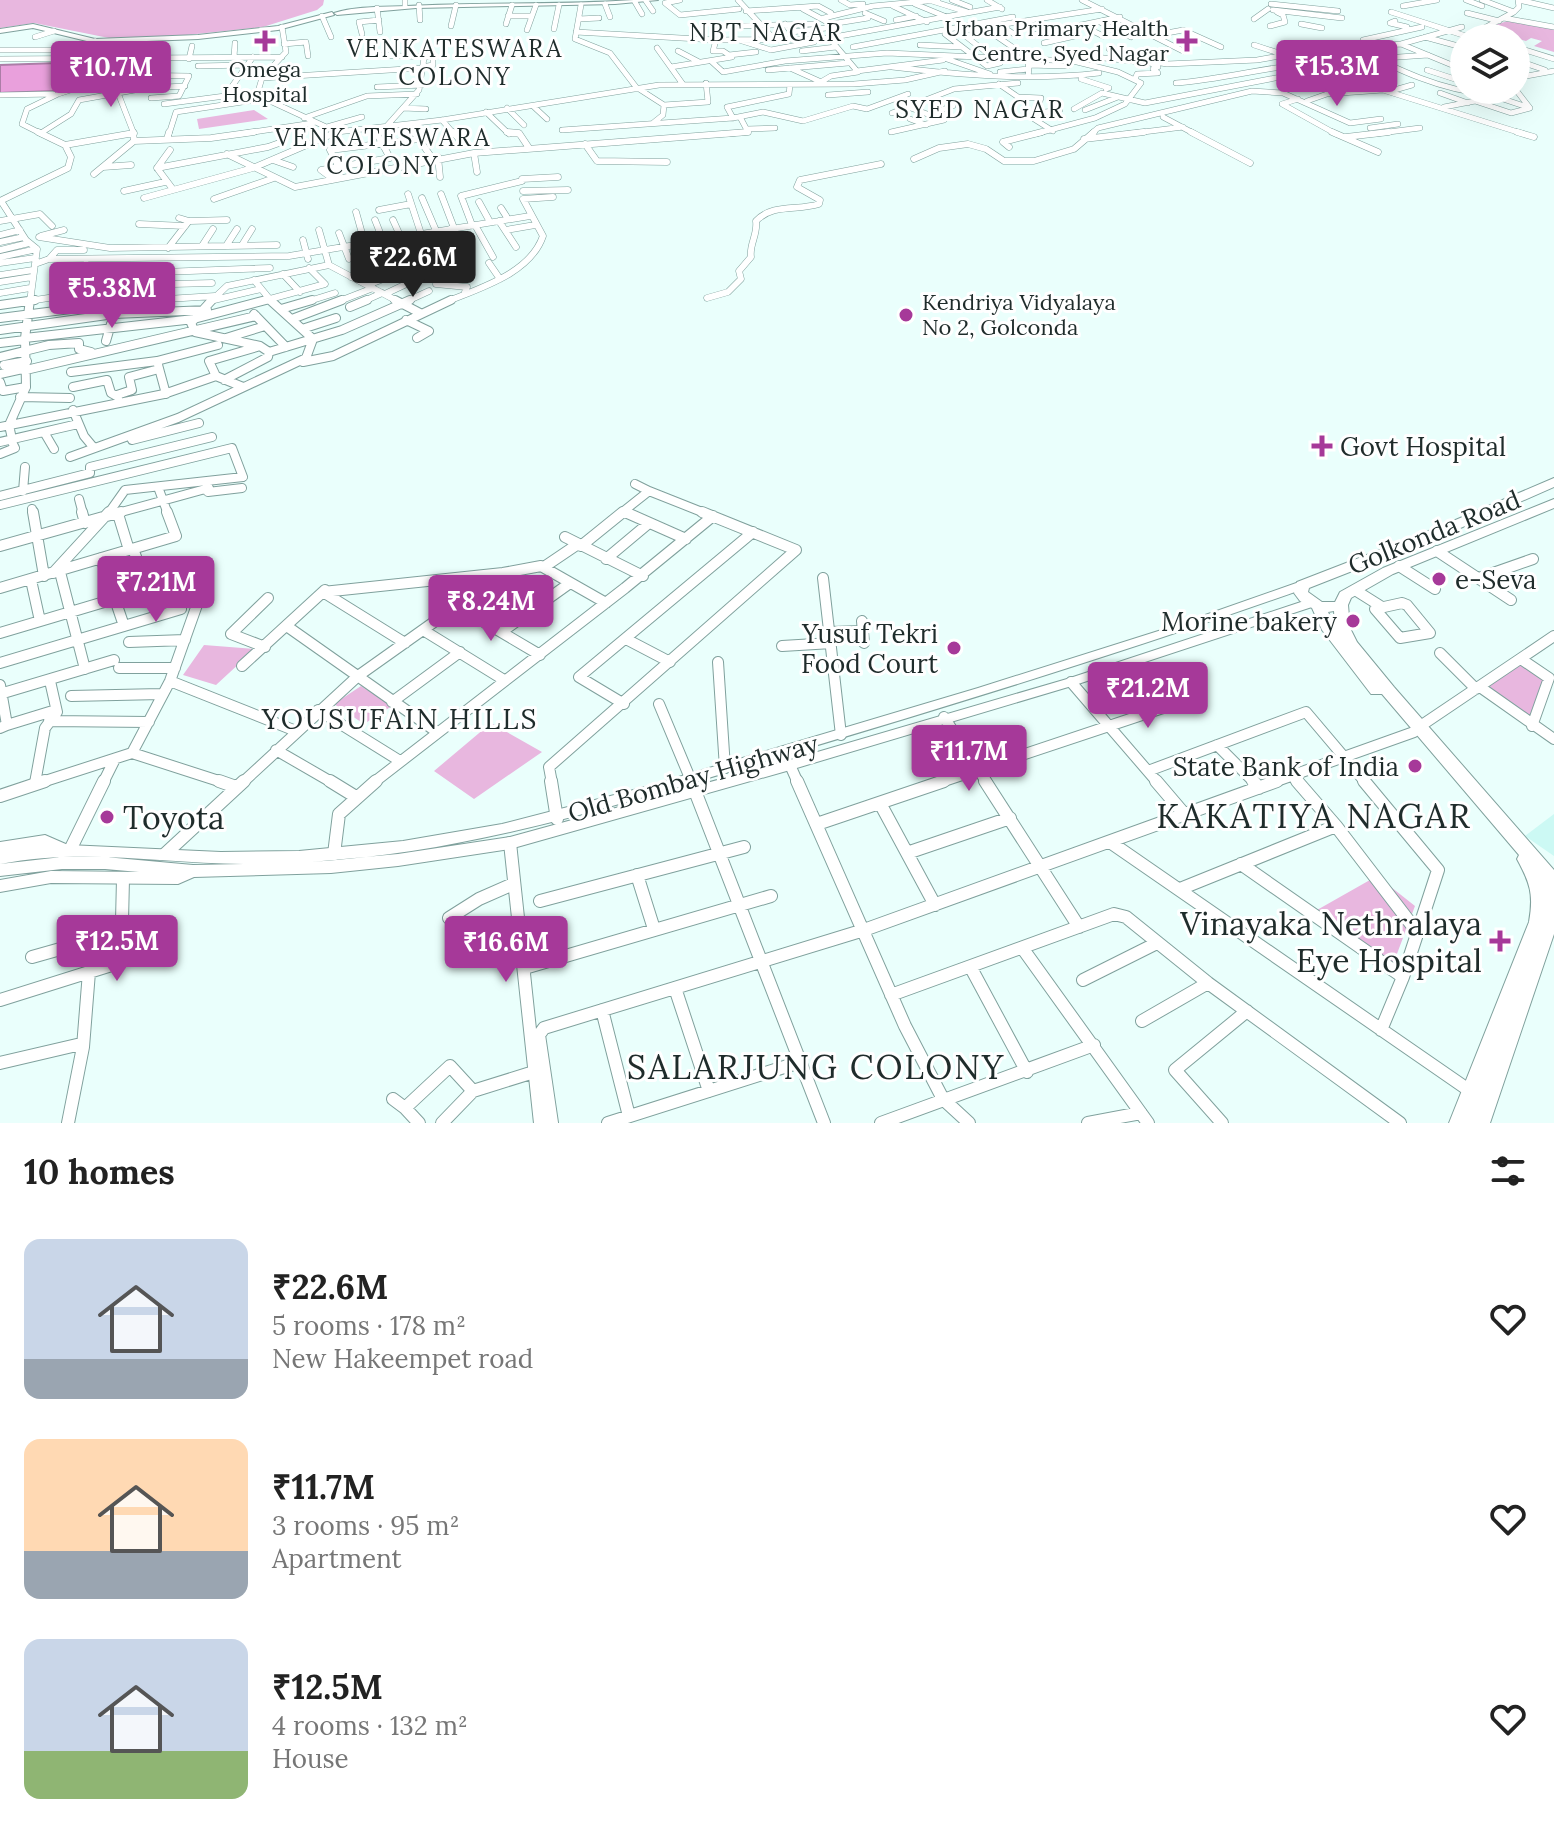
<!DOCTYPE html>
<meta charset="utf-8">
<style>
body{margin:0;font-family:Lora,serif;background:#f2f2f2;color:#222;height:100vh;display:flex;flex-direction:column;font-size:30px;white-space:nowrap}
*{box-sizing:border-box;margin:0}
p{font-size:26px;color:#767676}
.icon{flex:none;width:44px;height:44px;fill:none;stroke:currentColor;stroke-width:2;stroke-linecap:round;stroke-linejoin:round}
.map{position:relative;height:1123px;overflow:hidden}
.side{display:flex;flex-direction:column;background:#fff;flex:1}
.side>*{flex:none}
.tools{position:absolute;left:1450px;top:24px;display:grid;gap:16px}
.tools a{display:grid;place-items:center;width:80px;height:80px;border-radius:50%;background:#fff;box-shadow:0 8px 32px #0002;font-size:40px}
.price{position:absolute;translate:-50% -68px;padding:0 18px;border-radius:8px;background:#a63999;color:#fff;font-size:26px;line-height:52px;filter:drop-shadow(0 2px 4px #0008)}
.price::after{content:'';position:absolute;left:50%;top:48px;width:24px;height:18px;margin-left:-12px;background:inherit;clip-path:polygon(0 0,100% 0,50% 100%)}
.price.selected{background:#222;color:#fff}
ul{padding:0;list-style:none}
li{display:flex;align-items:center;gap:24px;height:200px;padding:0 24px}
li span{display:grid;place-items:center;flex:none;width:224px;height:160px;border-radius:16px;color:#555}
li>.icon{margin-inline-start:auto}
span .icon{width:96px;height:96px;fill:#fffc;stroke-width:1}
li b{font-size:34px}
h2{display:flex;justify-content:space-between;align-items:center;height:96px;padding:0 24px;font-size:34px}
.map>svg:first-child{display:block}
.built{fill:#ccf9f4}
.green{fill:#e8b7df}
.water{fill:#e9a0dc;stroke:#ac7da7;stroke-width:2}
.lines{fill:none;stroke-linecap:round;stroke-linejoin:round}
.minor-far4-casing{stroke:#80a19d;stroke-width:6}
.minor-far3-casing{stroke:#80a19d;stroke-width:7}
.minor-far2-casing{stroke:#80a19d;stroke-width:10}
.minor-far1-casing{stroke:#80a19d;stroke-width:12}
.minor-casing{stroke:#80a19d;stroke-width:14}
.major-casing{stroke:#80a19d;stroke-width:2}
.highway-casing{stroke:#80a19d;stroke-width:2}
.minor-far4{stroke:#fff;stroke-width:5}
.minor-far3{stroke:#fff;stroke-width:6}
.minor-far2{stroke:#fff;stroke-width:8}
.minor-far1{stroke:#fff;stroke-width:10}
.minor{stroke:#fff;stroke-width:12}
.major{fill:#fff;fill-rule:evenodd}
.highway{fill:#fff;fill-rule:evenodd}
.poi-dot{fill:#a63999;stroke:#fff;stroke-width:3}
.labels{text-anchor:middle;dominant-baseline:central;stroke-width:6;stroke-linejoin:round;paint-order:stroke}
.far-poi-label{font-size:22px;fill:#1f2c2b;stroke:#fff;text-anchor:end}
.far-neighbourhood-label{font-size:24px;letter-spacing:2px;fill:#1f2c2b;stroke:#fff}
.poi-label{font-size:26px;fill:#1f2c2b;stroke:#fff;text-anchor:end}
.street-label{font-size:26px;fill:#1f2c2b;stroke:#fff}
.neighbourhood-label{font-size:28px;letter-spacing:2px;fill:#1f2c2b;stroke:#fff}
.near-poi-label{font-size:32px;fill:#1f2c2b;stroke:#fff;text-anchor:start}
.near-neighbourhood-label{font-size:34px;letter-spacing:2px;fill:#1f2c2b;stroke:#fff}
</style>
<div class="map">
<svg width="1554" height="1123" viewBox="0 0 1554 1123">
<rect width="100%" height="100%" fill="#eafffc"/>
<path class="built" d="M1554,814V856L1525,836Z"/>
<path class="green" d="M0,0H324L323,5L317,10L263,27L177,36L109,38L34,23L0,28Z
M1508,21L1554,28V52L1534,46L1542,41L1531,38L1526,41L1480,29Z
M254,110L268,119L199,129L197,119Z
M204,645L255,649L216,685L183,675Z
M1528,658L1547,673L1532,722L1483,688Z
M361,686L392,706L364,724L334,704Z
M491,723L542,752L474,799L434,771Z
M1377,876L1415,906L1392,967L1317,910Z"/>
<path class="water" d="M57,63L78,73L53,91L0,93V65Z"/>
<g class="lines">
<defs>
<path id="minor-far4" d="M405,0V5
M680,0L665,3L680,15L739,9
M738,0L773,38
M841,0L850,5L863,4
M952,0L970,7
M987,0L1002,9
M1082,0L1183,51
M1466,0L1482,6
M1482,0L1514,12
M1519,0L1554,8
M646,1L653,11
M932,1L967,12
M635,2L642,14
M605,4L610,17
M915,4L949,18
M1271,4L1338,11
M419,5L420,20
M581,5L575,39L610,53L636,87L664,105L663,115L653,123
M893,6L927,22
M1403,6L1437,0
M377,8L380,32
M803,9L831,24L868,18
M1273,10L1342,18
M746,11L818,6L831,13
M1391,12L1469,37
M865,13L884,21
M1467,13L1499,21
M322,16L331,37
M508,16H532
M824,18L873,6L938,0
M1504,18L1554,27
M579,19L599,18
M1254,19L1268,9
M896,20L916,16
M1395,21L1390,23L1407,27
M1100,22L1131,37
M506,24L512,5
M785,24L791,32L835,27
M1301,24L1322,28
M1081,25L1103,36
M451,26L456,5
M736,26L814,24
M1270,26L1285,22L1283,15L1277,12
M282,27L286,52L262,78L257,95L337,132L442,120L659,85L854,84L905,80L945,71
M1003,27L1017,36
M554,29L559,5
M986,29L1030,59L1028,77
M527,30L536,5
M576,32L716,40L823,39L1000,7
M362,34L359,22L379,20
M945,34L987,66L1000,63L959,31L1102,9
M1033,35L1120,17
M1156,35L1183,30L1221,47
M35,37L54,31
M1425,37L1458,46
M1466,38L1514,12L1519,7L1518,0
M830,39L857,71L943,60
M739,40L771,50L814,42
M1363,40L1422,27
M1044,43L1075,36
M284,44L306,42L308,56
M1401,44L1464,70
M920,45L961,47
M1254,45L1285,55
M853,47L1013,17
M1516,47L1554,59
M657,48L682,83
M1355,48C1396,69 1442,91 1488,94L1489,90
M1109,49L1136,58
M0,50H82L95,41
M678,51L699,62
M802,51L836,47
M1317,51L1363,67
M1140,52L1155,62L1167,64L1257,60L1314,50L1401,44L1462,27
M373,55L433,57V65L422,67
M729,55L756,52
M1058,55C1091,54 1121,62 1154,62
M1456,55L1464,58
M234,57L235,43
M76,58L96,81
M944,58L990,74
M0,59L282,57
M189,59L192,46
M1516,60L1545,70
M711,61L723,72L785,61L887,53L1073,61L1118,72L1141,83L1125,104L1095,118L1035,134
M1341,61L1428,55
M1028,65L1068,66
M198,66L247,65
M671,67L732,57L723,51H713L716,40
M892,67C962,75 1029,81 1099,73
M790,68L819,81
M768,70L848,63
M1427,70L1464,82
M1000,72L1028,69
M1329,76L1353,87
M1293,77L1311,85L1340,89
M262,78L422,68
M1516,78L1554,71
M1081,79L1109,88L1106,89
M1135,79L1137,74L1158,73L1153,69L1158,67L1152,64
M819,83L831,76L858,72
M1176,83C1226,79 1274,65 1324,62
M999,84L1018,97L1041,98L1034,119L1053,131
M377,87L422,85
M1359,88L1367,87L1373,77L1381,74
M1391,91L1412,85
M118,93L134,134
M1440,93L1468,103
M1488,94L1530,108
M0,95L53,94
M828,95L868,92
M1298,99L1282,104L1336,134
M226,100L225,96L253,57
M1307,101L1327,94L1383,90L1524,134
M164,104L225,96
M664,105L708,102L706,83
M533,106L547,119
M1444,107L1475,101L1511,113L1530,108L1516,90
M403,108L426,109
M507,108L524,125
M1074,109L1102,93L1145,103L1348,64
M1085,110L1118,97
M486,112L509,134
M892,113L954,89L1018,83
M1038,113L1060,110
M929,114L953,106
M1163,117L1195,134
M304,118L367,96L417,94
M733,118L727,107L789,94L790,85
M910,119L926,125
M442,120L454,134
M327,127L362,117
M1370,128L1398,124
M374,129L377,134
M384,129L419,90L424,58L421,57
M747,129L775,128
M562,130L733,118L763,112L803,121L853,106L867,109L908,94
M891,132L944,120L905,106
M41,133L71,114L79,100L146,88L185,86
M42,134L22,124L27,109L58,94L118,75L189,76L179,96L151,98
M130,134L134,133
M169,134L176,112L263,99
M240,134L313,123
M333,134L337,132
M512,134H519
M725,134L748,132L740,117
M1091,134L1098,128L1252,91L1283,93L1350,123L1381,119
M1127,134L1183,127
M1373,134L1420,128"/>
<path id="minor-far3" d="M414,132L432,158
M453,132L459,139
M507,132L519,133L529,148
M1191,132L1250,163
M1332,132L1378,152
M1517,132L1534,137
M1346,137L1389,132
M167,139L169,132
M1084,139L1144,132
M134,141L211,138L254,132
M585,144L597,161L667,162
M65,145L134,133
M1009,147L1003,142L1042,132
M170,150L157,168L172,188
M474,153L477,172
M227,154L295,187L474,153L748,132
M438,157L440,177
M914,159L939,148L968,144L986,149L1004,161H1034L1074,149L1094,132
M273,160L293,167
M338,166L330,150L419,139
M103,167L131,165
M157,168L268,147L282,142L281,138
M94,174L134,141L133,132
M333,179L321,170L390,158L376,132
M522,179L558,177
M124,191L165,182
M523,191L568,190
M408,194L426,249
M441,194L454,228
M144,198L253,168L337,132
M214,199L274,178
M0,201L68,168L71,157L65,145L38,132
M1,201L26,240L37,249L30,302
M479,202L490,222
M501,208L508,219
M379,210L411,204
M356,212L368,255
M375,220L388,253
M393,220L407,251
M0,221L40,214L52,226
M190,221L227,220
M499,221L516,247
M139,224L185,226
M472,225L461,196L522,181
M475,225L493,257
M450,229L466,259
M319,230L329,265
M506,230L535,225
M339,233L349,259
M0,235L20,230
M41,236L64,230
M39,237L110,248L277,245
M303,240L308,259
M0,242L24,237
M242,245L252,229
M202,246L213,229
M226,246L237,229
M168,248L189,221L179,218
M0,250L29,243
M0,257L37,249
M49,259L57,250H84
M0,263L35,258
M489,263L500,279
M35,264L49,259L289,256L530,216
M86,264L83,275L270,268
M329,265L399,302
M443,269L469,274
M283,274L300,292
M0,275L33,270
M351,277L393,260L409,258
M254,280L272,302
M0,282L32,277
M436,284L467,287L465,292
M368,285L446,254L422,198
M0,293L30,288
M385,294L453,262
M67,295L71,268
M707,298L728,292L741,279L739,271L751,257C749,244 758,235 756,221C773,203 797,211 819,204L820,200L797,187L800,180L881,164
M214,300L261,289
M22,302L134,285L212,283
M119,302L215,296
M210,302L227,286L329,265
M259,302L325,284L309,268
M306,302L335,293
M337,302L373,288
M362,302L382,293
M405,302L429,291
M446,302C479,288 530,274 543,236L523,199L553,197"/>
<path id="minor-far2" d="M212,300L191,323L195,332L260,346L269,352L268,357L224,380
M395,300L420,313
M0,305L35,300
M350,307L367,300
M281,309L312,300
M254,314L286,347
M0,318L141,300
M292,319L342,300
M406,320L429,331L417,338
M302,329L336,318
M0,330L114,314L207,310
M25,338L194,319L266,300
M226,338L265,326
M106,341L111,324
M0,343L25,340
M269,352L342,330L410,300
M0,357L49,345L79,343V349L91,352
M303,362L333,356L451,300
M4,365L27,361
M26,370L256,316
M71,372L157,361
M0,374L27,368
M0,382L3,391L26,387
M73,387L107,380L111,393L118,397
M243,387L216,376L209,361L257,347
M166,394L157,361L218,345
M117,395L132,390L129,377L159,369
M20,397L70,398
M73,410L84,436L94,448
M0,427L164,394L216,376
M44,432L54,449
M131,437L132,440L199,423
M12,439L9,425L26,387L25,338L30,300
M0,442L78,424
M0,454L15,448L11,440
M70,457L178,418L306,358L313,339L270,300
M158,487L168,514
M23,491L25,467
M649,491L707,514
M0,496L90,473V467L212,437
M79,499L83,514
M0,505L232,448L243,477L125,490L108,514
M32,509L33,514
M624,512L629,514
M114,514L209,488L208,492L242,488
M620,514L649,491L635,484"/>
<path id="minor-far1" d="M33,512L44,576
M82,512L85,523
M625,512L686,539
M118,514L129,550
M565,537L643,576
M0,546L121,512
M581,546L623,512
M133,549L138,562
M1437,551L1511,600
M101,558L124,626
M606,559L649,523
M1399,566L1435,589
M544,567L578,544
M60,572L85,669
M53,573L109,512
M823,578L841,735
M1479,578L1533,559
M31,580L40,621
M0,588L176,536L167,512
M1355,590L1382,607
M323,592L503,573L541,566L606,603
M323,592L405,643
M1402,603L1407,605L1430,633L1400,638L1375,609Z
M457,606L540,655
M862,621L864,643
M288,627L437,732
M423,630L504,680
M503,631L570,583
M830,632L863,631
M0,633L178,580
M626,639L670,662
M129,642L185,640
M782,646L832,643
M265,647L231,634L268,598
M1440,653L1476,689
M1521,659L1549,678L1532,726
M718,662L725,768
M0,663L181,609
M242,666L325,590
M119,668H175
M170,681L296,731
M1071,682L1158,783
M0,685L7,725L0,728
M1480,687L1554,739
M0,694L114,660
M71,696L161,694
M392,702L460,652
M624,704L579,677L753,532
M659,704L690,778
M318,710L400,761
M944,717L987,783
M49,721L149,722
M7,725L56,710
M1419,727L1554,636
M1217,745L1255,783
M276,750L333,783
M132,753L170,681L198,602
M790,765L798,783
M1148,771L1306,712L1366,783
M1292,776L1299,783
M35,783L45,728L57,712L50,681
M39,783L132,753L225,783
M103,783L115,759
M242,783L358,676L503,573
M373,783L625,588L713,516
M552,783L549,767L796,550L702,512
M938,783L1178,703
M1271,783L1414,732"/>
<path id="minor" d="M219,781L236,787
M330,781L356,797
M551,781L557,819
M797,781L905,1026L943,1099L969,1123
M985,781L1079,927
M1156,781L1185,815
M1253,781L1259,788
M1297,781L1336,826L1418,933
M1364,781L1438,870L1403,977L1381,1030
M695,791L824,1123
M0,796L45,781
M881,805L935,905
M817,824L944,781
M1110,842L1473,1093
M510,843L540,1123
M70,850L104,781
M907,853L1010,818
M165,854L244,781
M334,854L339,814L376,781
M1241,864L1403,977
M637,875L654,929
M1180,889L1336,826
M540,901L744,847
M449,918L479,899L513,884
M1023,949L1148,1123
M32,957L124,931
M528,967L771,896
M971,968L1027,1072
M1083,980L1157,943
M675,988L709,1091
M891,995L1114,914L1126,917L1208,983L1400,1123
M0,1000L121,962L123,879
M602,1010L629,1116
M1142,1021L1208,983
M0,1063L81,1044
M473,1091L537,1071
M393,1099L405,1108L450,1066L473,1091L442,1123
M405,1108L419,1123
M68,1123L83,1047L89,972
M552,1123L539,1035L544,1028L864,930L1277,781
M608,1123L800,1062
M881,1123L1094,1045
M1088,1123L1141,1113
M1222,1123L1175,1070L1247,1011"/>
<path id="major" d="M634,0H658L615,4L416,8L337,15L334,13C356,6 384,7 407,6C482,2 558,5 634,0Z
M332,12L334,15L278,30L198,39L95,43L33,28L0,33V29L33,24L95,39L198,35L278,26Z
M1302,581L1306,582L1308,585L1306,588C1135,649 962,702 788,754C631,801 476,852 311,862L398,854L510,837L790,760L1067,679L1307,600H1315L1317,603L1315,606L1075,685L790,770L510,849L398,866L331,873L194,877L178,884L51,883L0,892V880L51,871L139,872L105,869H62L0,876V864L62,857H105L193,865L244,864C163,863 81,848 0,864V842L45,835L68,845L221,852L299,851L403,841L502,824L645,787L978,688L1171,627Z"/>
<path id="highway" d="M1554,478V487L1449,533L1309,588L1308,592L1322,602H1335L1340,592L1383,568L1554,499V508L1393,574L1351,598L1348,605L1350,628L1357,642L1394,687L1554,870V934L1490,1123H1449L1529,922C1534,894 1530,883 1517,859L1519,855L1382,694H1371L1322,630L1312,608L1300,601L1294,593L1297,582L1439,527ZM1334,611L1335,627L1328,612Z"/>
</defs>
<use href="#minor-far4" class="minor-far4-casing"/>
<use href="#minor-far3" class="minor-far3-casing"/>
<use href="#minor-far2" class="minor-far2-casing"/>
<use href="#minor-far1" class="minor-far1-casing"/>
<use href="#minor" class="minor-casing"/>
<use href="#major" class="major-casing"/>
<use href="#highway" class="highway-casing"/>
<use href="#minor-far4" class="minor-far4"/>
<use href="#minor-far3" class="minor-far3"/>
<use href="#minor-far2" class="minor-far2"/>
<use href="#minor-far1" class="minor-far1"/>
<use href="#minor" class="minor"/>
<use href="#major" class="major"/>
<use href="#highway" class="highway"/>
</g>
<g class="poi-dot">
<path d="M261 29h8v8h8v8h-8v8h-8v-8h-8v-8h8z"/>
<path d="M1183 29h8v8h8v8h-8v8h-8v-8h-8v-8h8z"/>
<circle cx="906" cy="315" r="8"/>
<path d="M1318 434h8v8h8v8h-8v8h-8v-8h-8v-8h8z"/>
<circle cx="1439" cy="579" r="8"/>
<circle cx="1353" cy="621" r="8"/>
<circle cx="954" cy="648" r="8"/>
<circle cx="1415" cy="766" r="8"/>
<circle cx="107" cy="817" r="8"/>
<path d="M1496 929h8v8h8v8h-8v8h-8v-8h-8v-8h8z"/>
</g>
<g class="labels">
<g class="far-poi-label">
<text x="1169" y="28">Urban Primary Health<tspan x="1169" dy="25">Centre, Syed Nagar</tspan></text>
<text x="265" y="69" text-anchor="middle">Omega<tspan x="265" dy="25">Hospital</tspan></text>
<text x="922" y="302" text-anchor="start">Kendriya Vidyalaya<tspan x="922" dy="25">No 2, Golconda</tspan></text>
</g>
<g class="far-neighbourhood-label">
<text x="766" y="32">NBT NAGAR</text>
<text x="455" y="48">VENKATESWARA<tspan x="455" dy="28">COLONY</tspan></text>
<text x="980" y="109">SYED NAGAR</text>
<text x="383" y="137">VENKATESWARA<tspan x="383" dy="28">COLONY</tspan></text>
</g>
<g class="poi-label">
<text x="1340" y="446" text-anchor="start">Govt Hospital</text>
<text x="1455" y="579" text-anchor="start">e-Seva</text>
<text x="1337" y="621">Morine bakery</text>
<text x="938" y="633">Yusuf Tekri<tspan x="938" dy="30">Food Court</tspan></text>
<text x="1399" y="766">State Bank of India</text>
</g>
<g class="street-label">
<text transform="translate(1434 532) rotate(-22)">Golkonda Road</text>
<text transform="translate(693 778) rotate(-16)">Old Bombay Highway</text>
</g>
<g class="neighbourhood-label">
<text x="400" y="719">YOUSUFAIN HILLS</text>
</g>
<g class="near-poi-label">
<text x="123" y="817">Toyota</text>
<text x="1482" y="923" text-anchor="end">Vinayaka Nethralaya<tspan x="1482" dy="37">Eye Hospital</tspan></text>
</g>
<g class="near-neighbourhood-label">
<text x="1314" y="815">KAKATIYA NAGAR</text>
<text x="816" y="1066">SALARJUNG COLONY</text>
</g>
</g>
</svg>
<div class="tools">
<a><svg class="icon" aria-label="layers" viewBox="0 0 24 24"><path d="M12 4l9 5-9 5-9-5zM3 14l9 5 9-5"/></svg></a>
</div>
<b class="price" style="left:1337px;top:108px">₹15.3M</b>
<b class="price" style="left:111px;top:109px">₹10.7M</b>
<b class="price selected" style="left:413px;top:299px">₹22.6M</b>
<b class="price" style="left:112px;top:330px">₹5.38M</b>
<b class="price" style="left:156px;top:624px">₹7.21M</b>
<b class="price" style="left:491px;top:643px">₹8.24M</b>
<b class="price" style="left:1148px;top:730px">₹21.2M</b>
<b class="price" style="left:969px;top:793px">₹11.7M</b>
<b class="price" style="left:117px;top:983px">₹12.5M</b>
<b class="price" style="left:506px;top:984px">₹16.6M</b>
</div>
<section class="side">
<h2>10 homes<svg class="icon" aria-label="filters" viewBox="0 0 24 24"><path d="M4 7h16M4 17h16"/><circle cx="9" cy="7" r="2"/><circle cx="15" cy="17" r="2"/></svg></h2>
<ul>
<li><span style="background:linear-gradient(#c9d6e8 75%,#9aa5b1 0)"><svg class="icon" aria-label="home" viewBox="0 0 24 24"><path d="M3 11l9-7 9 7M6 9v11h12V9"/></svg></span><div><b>₹22.6M</b><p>5 rooms · 178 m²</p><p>New Hakeempet road</p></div><svg class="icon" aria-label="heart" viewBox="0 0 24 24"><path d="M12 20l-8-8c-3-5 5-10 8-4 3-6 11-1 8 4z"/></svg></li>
<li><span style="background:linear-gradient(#ffd9b3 70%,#9aa5b1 0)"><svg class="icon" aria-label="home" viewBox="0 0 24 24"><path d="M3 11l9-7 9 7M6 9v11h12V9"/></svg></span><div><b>₹11.7M</b><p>3 rooms · 95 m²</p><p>Apartment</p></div><svg class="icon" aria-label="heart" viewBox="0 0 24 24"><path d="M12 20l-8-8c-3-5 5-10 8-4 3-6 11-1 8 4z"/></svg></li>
<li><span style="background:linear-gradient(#c9d6e8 70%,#8fb573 0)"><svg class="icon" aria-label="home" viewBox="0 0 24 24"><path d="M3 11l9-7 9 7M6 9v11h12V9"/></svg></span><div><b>₹12.5M</b><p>4 rooms · 132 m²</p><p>House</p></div><svg class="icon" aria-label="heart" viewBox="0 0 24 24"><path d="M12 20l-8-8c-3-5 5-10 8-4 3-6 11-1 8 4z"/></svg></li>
</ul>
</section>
